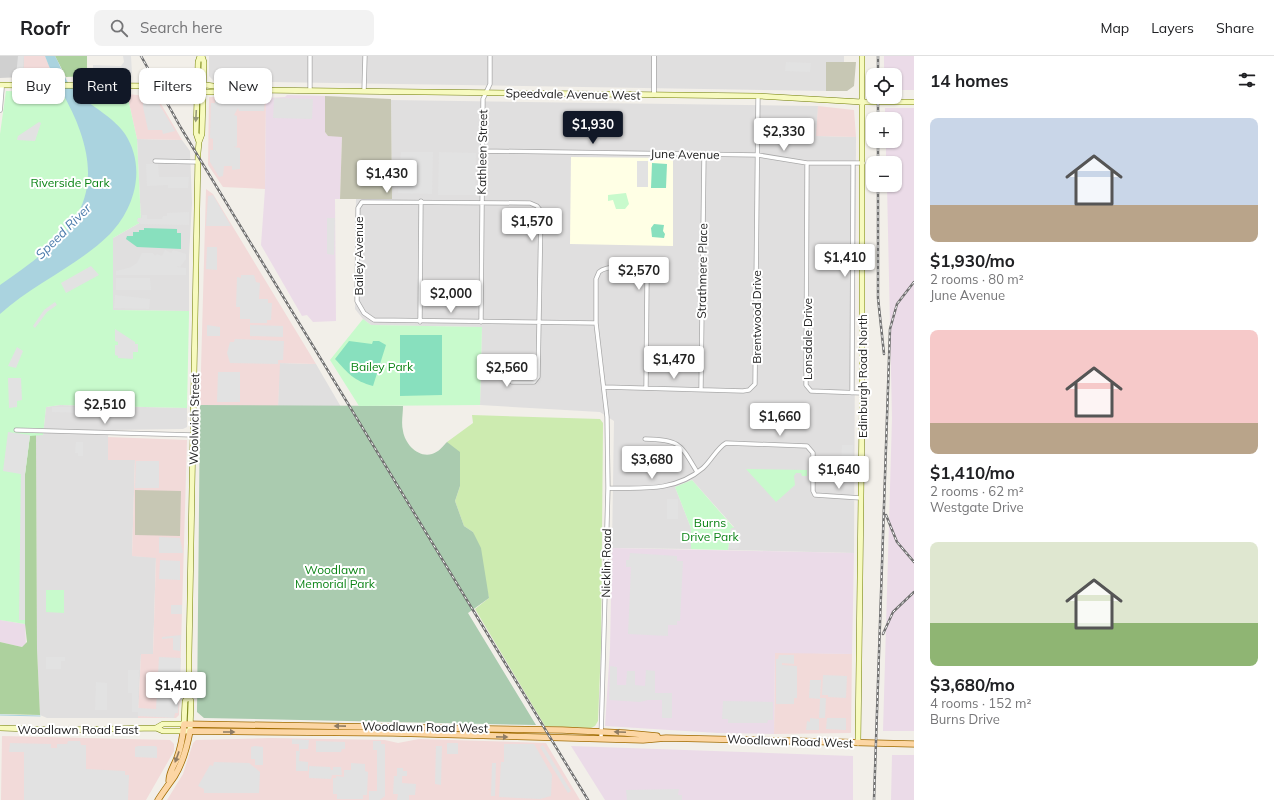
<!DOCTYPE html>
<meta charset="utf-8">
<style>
body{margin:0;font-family:Mulish,sans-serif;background:#f2f2f2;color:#202124;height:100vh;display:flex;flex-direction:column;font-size:15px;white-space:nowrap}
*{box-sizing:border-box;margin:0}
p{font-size:13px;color:#757577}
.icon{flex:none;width:22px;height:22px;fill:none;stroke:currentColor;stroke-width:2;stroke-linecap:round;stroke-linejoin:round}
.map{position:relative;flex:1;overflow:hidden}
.drawer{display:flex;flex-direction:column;background:#fff;width:360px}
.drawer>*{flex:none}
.guide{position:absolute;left:12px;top:12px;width:380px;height:36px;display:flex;gap:8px}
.controls{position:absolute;left:866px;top:12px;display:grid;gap:8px}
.controls a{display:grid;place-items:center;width:36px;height:36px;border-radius:8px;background:#fff;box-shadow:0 1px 3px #0004;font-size:20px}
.price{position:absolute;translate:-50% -34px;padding:0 9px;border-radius:4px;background:#fff;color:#222;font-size:13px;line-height:26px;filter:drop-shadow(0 1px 2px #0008)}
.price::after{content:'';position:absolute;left:50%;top:24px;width:12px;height:9px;margin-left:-6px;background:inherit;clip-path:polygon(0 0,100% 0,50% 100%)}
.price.selected{background:#111827;color:#fff}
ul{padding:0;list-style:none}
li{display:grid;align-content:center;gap:8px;height:212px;padding:0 16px}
li span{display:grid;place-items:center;height:124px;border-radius:8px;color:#555}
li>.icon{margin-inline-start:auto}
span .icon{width:72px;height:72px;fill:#fffc;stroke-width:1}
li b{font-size:17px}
h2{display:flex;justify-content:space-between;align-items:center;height:48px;padding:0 16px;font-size:17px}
.chip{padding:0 14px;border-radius:8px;background:#fff;box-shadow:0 1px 3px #0004;font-size:14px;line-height:36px}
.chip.selected{background:#111827;color:#fff}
header{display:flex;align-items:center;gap:24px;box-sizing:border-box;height:56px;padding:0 20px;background:#fff;border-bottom:1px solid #e0e0e0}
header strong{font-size:19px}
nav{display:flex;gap:22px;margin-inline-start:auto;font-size:14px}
.search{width:280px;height:36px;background:#f2f2f2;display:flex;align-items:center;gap:10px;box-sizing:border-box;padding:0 14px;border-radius:8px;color:#757577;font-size:15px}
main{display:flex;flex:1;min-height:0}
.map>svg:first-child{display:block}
.residential{fill:#e0dfdf}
.commercial{fill:#f2dad9}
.industrial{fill:#ebdbe8}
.education{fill:#ffffe5}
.religious{fill:#d0d0d0}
.construction{fill:#c7c7b4}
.grass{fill:#cdebb0}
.forest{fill:#add19e}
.cemetery{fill:#aacbaf}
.park{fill:#c8facc}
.pitch{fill:#88e0be}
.parking{fill:#e2e2e2}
.water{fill:#aad3df}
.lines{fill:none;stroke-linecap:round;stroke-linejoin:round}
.stream{stroke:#aad3df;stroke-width:1}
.minor-casing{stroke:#a9a9a9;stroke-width:5}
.tertiary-casing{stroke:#a9a9a9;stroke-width:5.5}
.secondary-casing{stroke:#707d05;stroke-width:6}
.primary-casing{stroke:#a06b00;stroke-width:7}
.minor{stroke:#fff;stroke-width:3.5}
.tertiary{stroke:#fff;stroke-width:4}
.secondary{stroke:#f7fabf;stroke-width:5}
.primary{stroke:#fcd6a4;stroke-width:5.5}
.rail-casing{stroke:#707070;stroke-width:2.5}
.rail{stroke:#fff;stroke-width:1;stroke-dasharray:3;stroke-linecap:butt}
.oneway{fill:#979978}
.oneway2{fill:#8f7c63}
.labels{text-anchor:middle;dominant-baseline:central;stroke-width:4;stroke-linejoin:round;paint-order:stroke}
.street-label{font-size:12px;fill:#222;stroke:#fff}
.park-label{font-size:12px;fill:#0c8416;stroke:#fff}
.water-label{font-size:13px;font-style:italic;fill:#4a7aab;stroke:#fff}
</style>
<header>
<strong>Roofr</strong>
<div class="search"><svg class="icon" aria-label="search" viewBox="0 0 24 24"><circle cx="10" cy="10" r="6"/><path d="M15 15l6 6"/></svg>Search here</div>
<nav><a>Map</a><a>Layers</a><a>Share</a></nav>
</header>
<main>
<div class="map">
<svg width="914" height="744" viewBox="0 0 914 744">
<rect width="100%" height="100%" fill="#f2efe9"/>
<path class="residential" d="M209,0H844V6H826V35L214,25L209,20Z
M391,44L818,50L817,80L856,81L854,497L728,494L731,472L734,471L692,424L675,431L691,472V493L612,492L614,365L600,356L480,349L482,271L371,269L363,263L355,253L356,142L392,143Z
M137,83L182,84L190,95L192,147L189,200V255L113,254V182L141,166Z
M279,307L316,308L341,351H278Z
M60,349L187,352V371L183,373L109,374L108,381L135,404L132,500L156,501L153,598H141L138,662H47L40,659L37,593L36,379H43L46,351Z"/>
<path class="commercial" d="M24,0H45L54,22L23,21Z
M127,38L157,41L182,84L137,83Z
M209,41L266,42L265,133L223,131L208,109Z
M818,50L854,54L856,81L816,80Z
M206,133L213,138L316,308L280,307L278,351L200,349Z
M108,381L187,384L179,659L176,662H138L141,598H153L156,502L132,500L135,404H108Z
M775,596L852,598L851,677L774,678Z
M2,680L170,684L174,688V695L146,744H1Z
M271,682L385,684L398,687L419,683L546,687L580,744H167L183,718L193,687L196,684Z"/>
<path class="industrial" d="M884,0H914V34H895V19H884Z
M287,39L325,40V76L328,80H342L340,143H335L336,265L313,266L307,259L302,260L261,189L265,133L266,42L285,41Z
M885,52H914V675H883L892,362L887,129H895V107H886V85H895V63H885Z
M612,492L854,497L852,598L775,597L774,678L718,677L605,670L610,592Z
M0,564L25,568L26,589L22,591L0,586Z
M571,690L853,700V744H605Z
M892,699H914V744H891Z"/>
<path class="education" d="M571,101L673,102V190L570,188Z"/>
<path class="religious" d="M0,0H24L23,21L0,22Z"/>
<path class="construction" d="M826,6H856L854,30L847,35H826Z
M325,40L391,43L392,143H340L342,81L328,80L325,76Z
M135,434L181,435L180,480L135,479Z"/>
<path class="grass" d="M472,359L600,363L603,367L601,591L598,665L595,670L591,672L545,670L475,553L489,542L473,476L464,470L455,445L460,430L447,386L473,367Z"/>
<path class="forest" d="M55,0H87V20L66,21Z
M30,379H36L37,593L40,659L0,658V586L22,591L27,586L25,568V418Z"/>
<path class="cemetery" d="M200,349L403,350C403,358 401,367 403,375C405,388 418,402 432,398C439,396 443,390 447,386L460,396V430L455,445L464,470L473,476L481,492L489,542L468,557L536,669L204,662L197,656Z"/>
<path class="park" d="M6,35L127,38L137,83L141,166L113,182V254L189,255V258L187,352L60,349L46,351L43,379L30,380L25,418V568L0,564V78Z
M626,137L629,148L625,153H616L613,144L608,145V139Z
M363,263L371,269L482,271L480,349L359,350L330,304Z
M746,413L807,414V420H802L801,417H796L794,420L795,429L776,446Z
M692,424L734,472H731L728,494L691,493V472L675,431Z
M46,534H64V557L46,556Z"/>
<path class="pitch" d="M652,107L667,108L666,132H651Z
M654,168L664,169L663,175L665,178L664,182L652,181L651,172Z
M144,172L177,173V177H181V193L137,191L126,183L127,180H133V176H139V174H144Z
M400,279H442V339L400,340Z
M349,285L372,288L373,285H379L386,289L373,330C354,325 348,317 335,303Z"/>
<path class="parking" d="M18,0H24L23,20H16Z
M123,0H131L132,17H93V9L121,10L124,6Z
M786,6L811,7L810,16L785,15Z
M143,42L153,44L156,43L175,75L163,78L162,74H148L143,51Z
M274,42L313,43L312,63L273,62Z
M215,43H230V47H240V43H265L264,55H239L238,52L234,59L237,60V90L234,91L240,92V113L232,114V110H224L223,120L219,121L210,106V94H213V83L210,82L211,47H215Z
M39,66L41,67L35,85L17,84L18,80Z
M401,96H433L432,138L398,137Z
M439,96L476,97L475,139H438Z
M637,105H648V131H637Z
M146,108H158L159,121H189L188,132H168V129L147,130Z
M213,139L231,170H206L208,140Z
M189,156V169L141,168L137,165L138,162H142V159H147V163H162L163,160H167V157Z
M327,162H335L334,199L327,198Z
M207,191H217V214L206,213Z
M165,194L171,197L173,194L186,198V203L180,211L177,210V211L186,212V219H116V215L131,211L137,207L142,197H153L155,200L157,198L162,200Z
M91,210L99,219L66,237L61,227Z
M241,219H254L256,226L260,227L259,243H268V247H272L271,264H267V267H250V263H240V251H236L237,221L241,222Z
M116,222H150L151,234H116Z
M115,239L150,243L149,253L114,252Z
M55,246L57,249L47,256L35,272L33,270L44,254Z
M207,269L220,271V280H207Z
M250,269L283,270V281L250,280Z
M115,273L135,286V288H138V296H133V303L118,302V300L115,299V289H118V286L115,285Z
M235,283L284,285L283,304H278V308L230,307L227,297L230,286H234Z
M17,291L23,295L16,312L8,310Z
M218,316H240V346H217Z
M8,322H21L22,344L17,345V351L9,352Z
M52,351H90L89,357L52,356Z
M8,376L30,379L25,418V564H19L21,418L3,415Z
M76,386H83V400H78V397H75Z
M842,389H853L852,423H841Z
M136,405H159V432H135Z
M667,443H678V463H667Z
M731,473H736L735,478L741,479L739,491L735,493L729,492Z
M159,481L180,482L183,497H159Z
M630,497L677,500V505H683L680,565H677V569H668V580L628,578L631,511H626V504H629Z
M160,504L180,505V524L159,523Z
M171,549H182V558H171Z
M181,579L180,595L173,594V582L162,583V581Z
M779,599H794V608L782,607V609L797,610V642H794V648H776V603H778Z
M46,601H65V605H61V613H46Z
M159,601L181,602L178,657H175L174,662L138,660V656H132V637H128V614H139L138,652L156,653Z
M610,610L617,611V629H626L627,615H635V629L645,630L646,614L655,615V637H672V662H662V644H648L640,646L609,644Z
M823,619L847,620L846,642L828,641V639H822Z
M810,624H821L820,642H826L825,662H819L820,643L809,642Z
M96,626L107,627V654H95Z
M723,645L773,646V664H768L767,667H728V663H722Z
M810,662L819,663V674H806L807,665L810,666Z
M827,662H846V674L826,673Z
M292,683L309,684L308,693H300L299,705L308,706V715H296V695H299V688H292Z
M68,685H80L81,689H86V713L125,715V719H129L128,744H24V696H9L10,687L51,688V692H57V688H67Z
M316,685L345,686V693H342L341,696H316Z
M373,685H381V688H385V740L380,744H369V735H377V694H373Z
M447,687H458V698H447Z
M504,688H534L552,719L551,740L540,743L499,741L501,706H504Z
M543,689L571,735L568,737L540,691Z
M138,690H155L157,691V702L135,701V691Z
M255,690L263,691V709H255V703H251V691Z
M436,690H442L441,729L435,728Z
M214,706L249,707L260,716L259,737H204V733L198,730L210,709L213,710Z
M351,707L365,708V715L368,716L367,739H363V743H337V738H333V722H336V720L344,721V714H351Z
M492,707H496L495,740H491Z
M309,710L330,711L331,714H333V711H341L342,719H332L331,723L309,722Z
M397,712H403V715H407V720H402V727L416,728L415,739H409V744H397L398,738H393L394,720H397Z
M679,733L678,739H682V744H627L626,734Z"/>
<path class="water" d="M45,0H55C60,8 62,17 67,25C79,45 112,58 125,78C146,110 136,151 110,178C79,209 33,228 0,258V229C58,188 108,155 80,75C71,48 54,26 45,0Z"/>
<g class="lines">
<path class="stream" d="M0,659L40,660"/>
<defs>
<path id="minor" d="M310,34V0
M364,35L365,0
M483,95L758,99L807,107H863
M155,105L198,106
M807,107L806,329L811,335L862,337
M420,266L421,145
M481,266L483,43L490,28V0
M538,314L513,317L510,318V324L512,326H534L538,321L541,155L537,150L530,147L362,146L358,152L357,245L364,257L374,264L596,267
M604,331L743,335L749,334L755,328L758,40
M701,332L704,98
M852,337L853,108
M16,374L193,379
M645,383C680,384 680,387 697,416
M608,432C642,432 675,436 703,412C711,405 717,392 726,387L807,390L813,397V435L815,439L861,442
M601,683L608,432L607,361L596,267V223L599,216C605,210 635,208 642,214C645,216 646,219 647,222L646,331"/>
<path id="tertiary" d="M654,0V39
M0,54L2,30"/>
<path id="secondary" d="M0,29L158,30C181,22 220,32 244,34L758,40L862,46H914
M158,30C170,35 221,39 232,33
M199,86L196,77L198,6L200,0
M0,672L60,674L156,672L163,675H190L191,645L189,640V599L198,97L199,86L202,78L204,6L202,0
M156,672L163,668H184L185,645L189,640
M858,687L862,357V0"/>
<path id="primary" d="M169,725C169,716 174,710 177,702C181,691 183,679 184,668L562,674L625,677L657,680
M158,744C163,736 169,728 174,721C183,707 187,691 190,675L393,677L643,684L666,682L914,688"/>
</defs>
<use href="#minor" class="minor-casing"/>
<use href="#tertiary" class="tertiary-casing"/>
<use href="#secondary" class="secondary-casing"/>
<use href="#primary" class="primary-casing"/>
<use href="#minor" class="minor"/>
<use href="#tertiary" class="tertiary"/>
<use href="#secondary" class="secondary"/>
<use href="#primary" class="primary"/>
<defs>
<path id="rail" d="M141,0L181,72L588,744
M878,0V19
M878,63V41
M878,107V85
M878,129V242L884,298
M886,459L897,486L914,506
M883,578L893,556L914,536
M874,744L890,273L897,248L914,226"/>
</defs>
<use href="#rail" class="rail-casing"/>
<use href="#rail" class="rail"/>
</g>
<defs><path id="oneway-solid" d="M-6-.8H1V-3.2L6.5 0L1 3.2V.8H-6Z"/></defs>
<use class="oneway" href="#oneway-solid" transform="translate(196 60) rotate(93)"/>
<g class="oneway2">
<use href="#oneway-solid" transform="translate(340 670) rotate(-179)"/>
<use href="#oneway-solid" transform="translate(229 676)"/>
<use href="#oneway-solid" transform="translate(620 676) rotate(-177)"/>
<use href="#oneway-solid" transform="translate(502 681) rotate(1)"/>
<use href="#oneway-solid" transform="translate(177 701) rotate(110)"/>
</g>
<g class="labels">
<g class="street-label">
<text transform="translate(573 38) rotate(1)">Speedvale Avenue West</text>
<text transform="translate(482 96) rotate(-89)">Kathleen Street</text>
<text transform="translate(685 98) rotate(1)">June Avenue</text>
<text transform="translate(358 200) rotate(-90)">Bailey Avenue</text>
<text transform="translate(702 215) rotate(-89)">Strathmere Place</text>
<text transform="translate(756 261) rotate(-90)">Brentwood Drive</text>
<text transform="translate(807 283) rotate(-90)">Lonsdale Drive</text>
<text transform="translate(862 320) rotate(-90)">Edinburgh Road North</text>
<text transform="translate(194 363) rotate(-89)">Woolwich Street</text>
<text transform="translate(606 507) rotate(-89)">Nicklin Road</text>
<text transform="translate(425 671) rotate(1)">Woodlawn Road West</text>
<text x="78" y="673">Woodlawn Road East</text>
<text transform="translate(790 685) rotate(2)">Woodlawn Road West</text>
</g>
<g class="park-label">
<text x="70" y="126">Riverside Park</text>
<text x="382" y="310">Bailey Park</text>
<text x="710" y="466">Burns<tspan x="710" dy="14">Drive Park</tspan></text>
<text x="335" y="513">Woodlawn<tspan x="335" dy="14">Memorial Park</tspan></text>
</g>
<g class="water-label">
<text transform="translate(63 175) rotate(-45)">Speed River</text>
</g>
</g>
</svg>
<div class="controls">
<a><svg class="icon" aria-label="locate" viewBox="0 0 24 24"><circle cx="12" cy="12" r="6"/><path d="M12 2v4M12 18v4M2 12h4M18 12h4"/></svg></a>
<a>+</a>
<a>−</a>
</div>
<b class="price selected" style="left:593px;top:89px">$1,930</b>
<b class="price" style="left:784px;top:96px">$2,330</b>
<b class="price" style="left:387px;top:138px">$1,430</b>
<b class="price" style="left:532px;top:186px">$1,570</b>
<b class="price" style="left:845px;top:222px">$1,410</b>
<b class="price" style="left:639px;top:235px">$2,570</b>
<b class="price" style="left:451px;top:258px">$2,000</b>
<b class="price" style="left:674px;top:324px">$1,470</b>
<b class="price" style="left:507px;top:332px">$2,560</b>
<b class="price" style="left:105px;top:369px">$2,510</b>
<b class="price" style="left:780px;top:381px">$1,660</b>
<b class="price" style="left:652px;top:424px">$3,680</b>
<b class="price" style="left:839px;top:434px">$1,640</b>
<b class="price" style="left:176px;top:650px">$1,410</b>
<div class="guide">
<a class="chip">Buy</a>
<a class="chip selected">Rent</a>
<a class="chip">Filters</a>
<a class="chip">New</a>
</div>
</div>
<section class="drawer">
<h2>14 homes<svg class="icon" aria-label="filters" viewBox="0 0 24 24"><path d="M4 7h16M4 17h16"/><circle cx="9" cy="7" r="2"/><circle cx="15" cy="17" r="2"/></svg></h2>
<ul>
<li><span style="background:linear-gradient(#c9d6e8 70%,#b9a48a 0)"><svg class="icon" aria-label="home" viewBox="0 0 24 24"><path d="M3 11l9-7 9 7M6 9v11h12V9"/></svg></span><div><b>$1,930/mo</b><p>2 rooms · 80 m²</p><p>June Avenue</p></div></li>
<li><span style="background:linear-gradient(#f6c9c9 75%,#b9a48a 0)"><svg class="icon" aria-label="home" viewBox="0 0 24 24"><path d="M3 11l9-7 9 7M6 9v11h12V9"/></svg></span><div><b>$1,410/mo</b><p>2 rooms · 62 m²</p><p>Westgate Drive</p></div></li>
<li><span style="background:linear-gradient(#dfe7d0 65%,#8fb573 0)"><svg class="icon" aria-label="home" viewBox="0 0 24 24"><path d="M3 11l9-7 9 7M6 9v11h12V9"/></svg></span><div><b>$3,680/mo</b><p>4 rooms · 152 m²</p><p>Burns Drive</p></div></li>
</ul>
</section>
</main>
